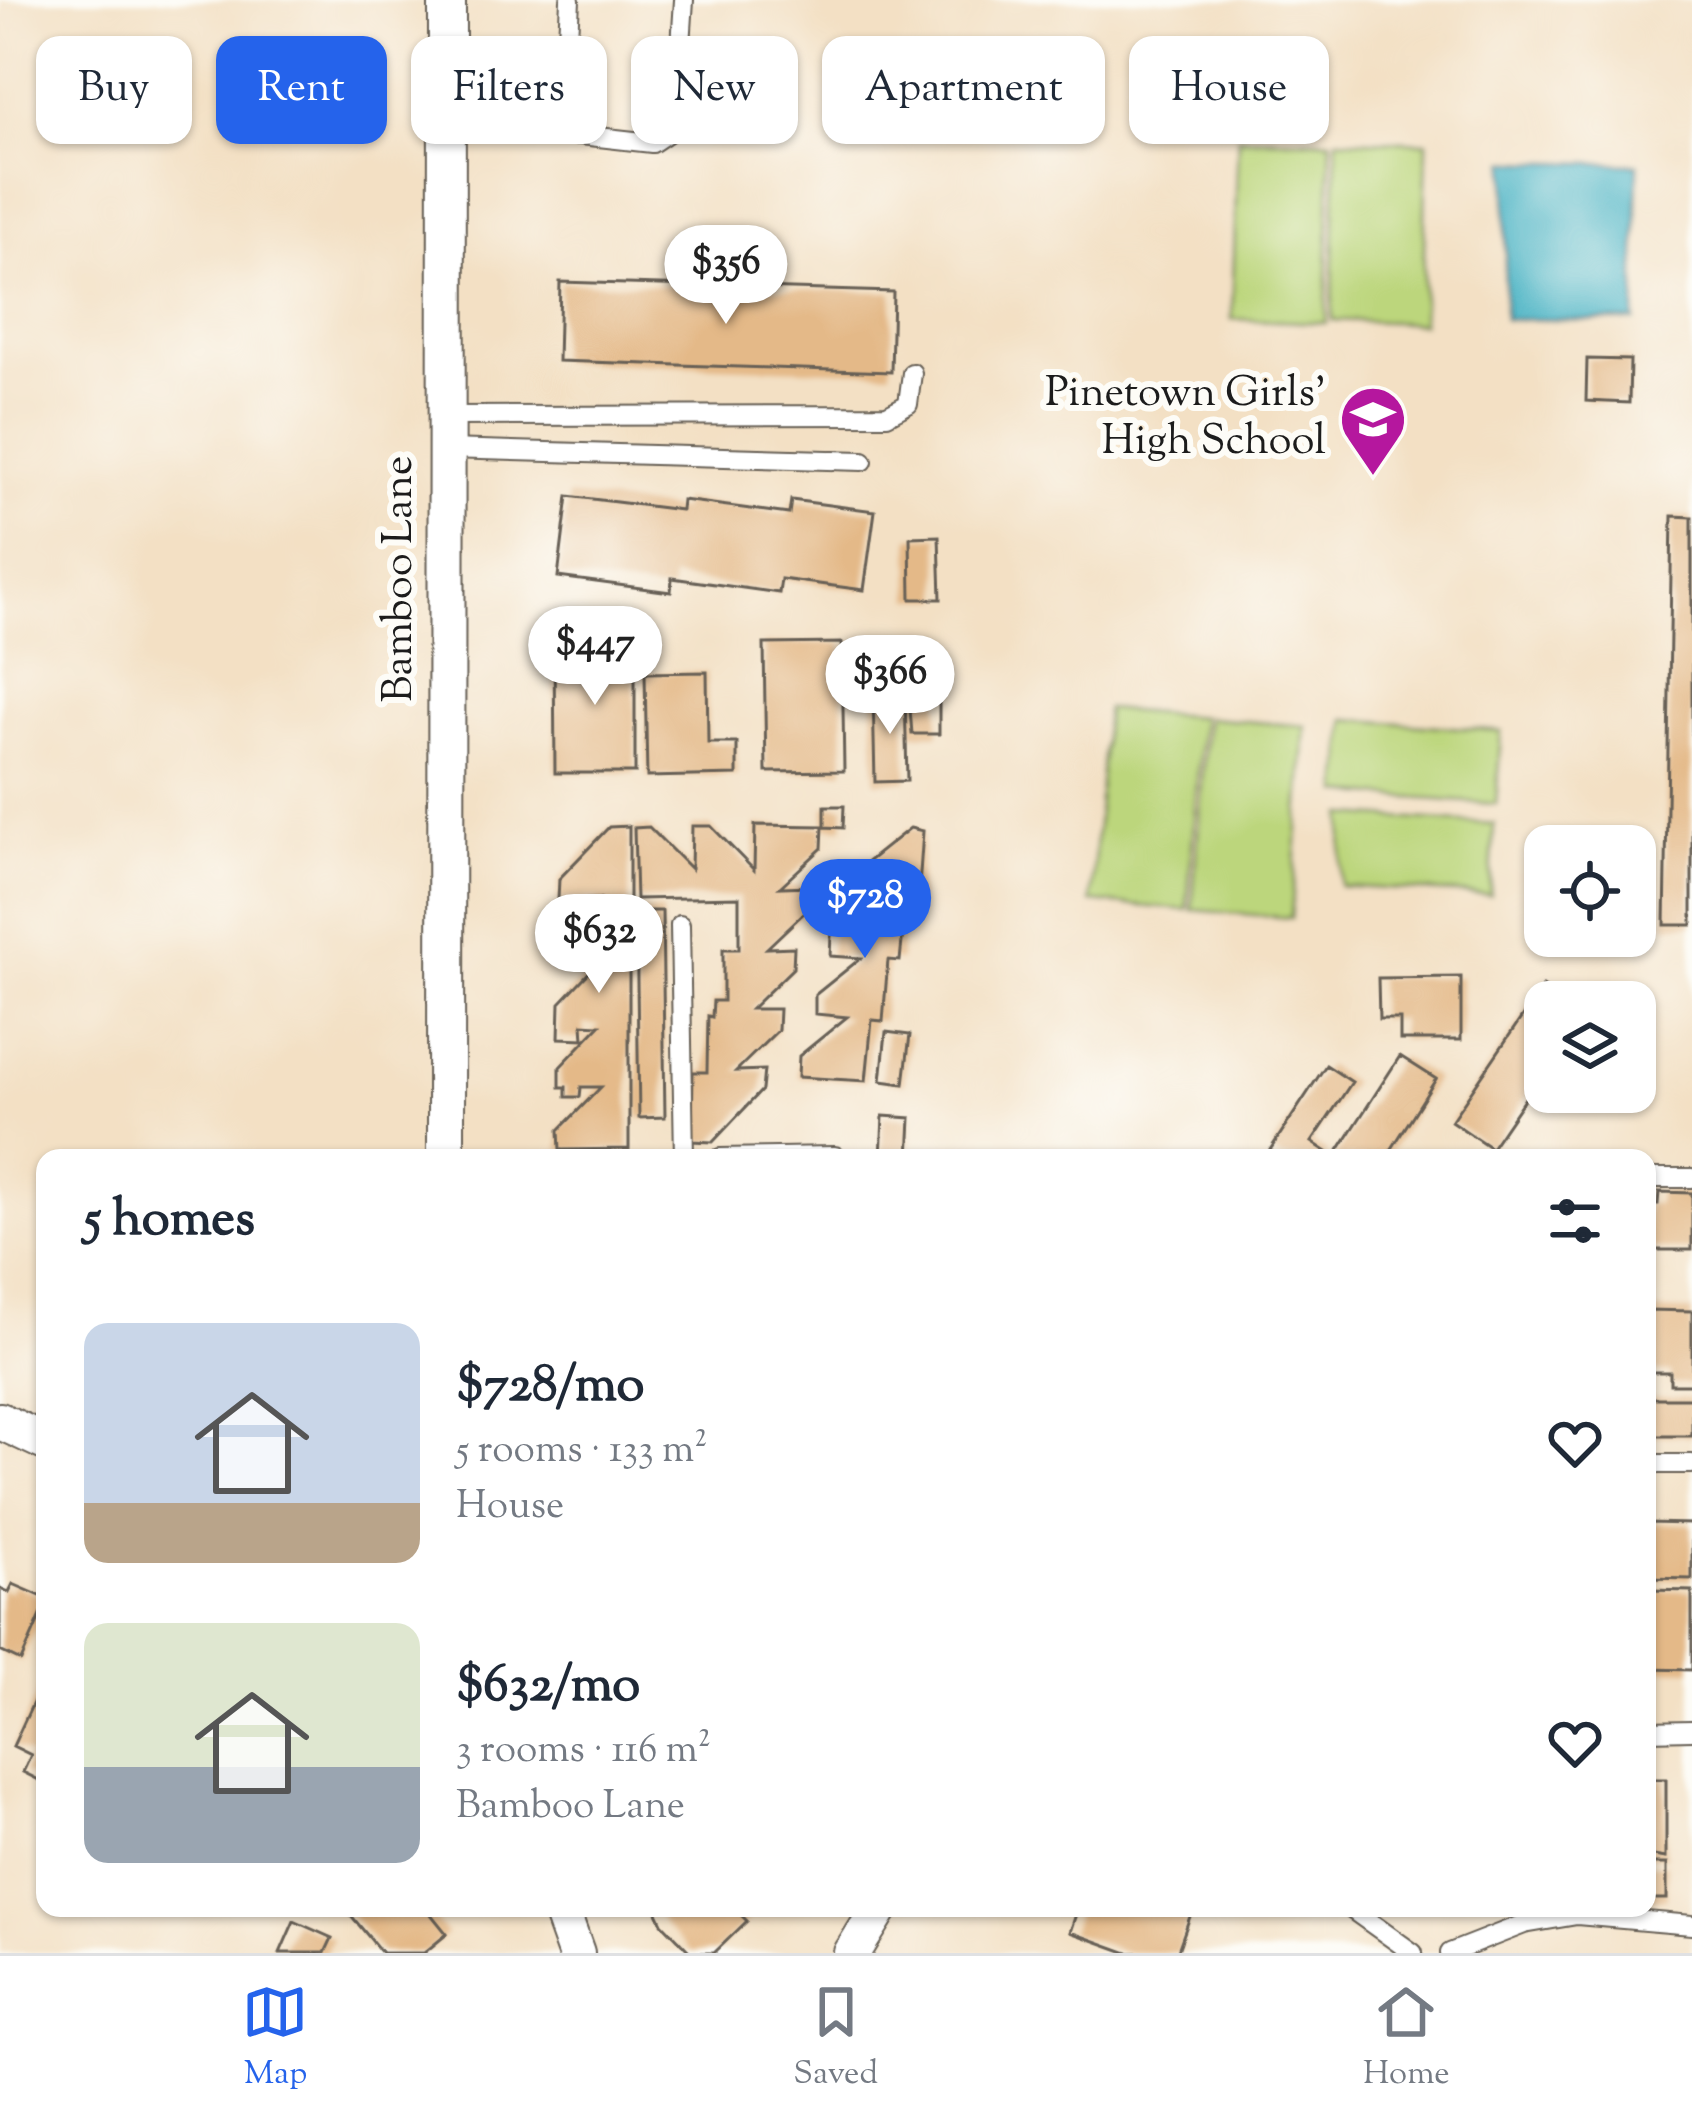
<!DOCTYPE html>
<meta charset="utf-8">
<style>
body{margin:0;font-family:"Sorts Mill Goudy",serif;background:#f2f2f3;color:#1f2937;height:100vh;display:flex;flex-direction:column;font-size:45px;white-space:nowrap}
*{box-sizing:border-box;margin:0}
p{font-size:39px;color:#747a83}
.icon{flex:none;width:66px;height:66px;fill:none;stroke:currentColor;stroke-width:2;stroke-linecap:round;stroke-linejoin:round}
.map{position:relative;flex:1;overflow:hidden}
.drawer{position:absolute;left:36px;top:1149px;width:1620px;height:768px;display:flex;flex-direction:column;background:#fff;border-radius:24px;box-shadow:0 3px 9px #0004}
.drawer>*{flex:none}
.guide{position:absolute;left:36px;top:36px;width:1620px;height:108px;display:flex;gap:24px}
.buttons{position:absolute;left:1524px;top:825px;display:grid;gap:24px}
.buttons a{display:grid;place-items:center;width:132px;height:132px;border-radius:24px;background:#fff;box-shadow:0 3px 9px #0004;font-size:60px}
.price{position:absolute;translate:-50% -102px;padding:0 27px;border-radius:42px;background:#fff;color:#222;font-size:39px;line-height:78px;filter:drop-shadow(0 3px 6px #0008)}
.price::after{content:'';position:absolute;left:50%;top:72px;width:36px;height:27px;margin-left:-18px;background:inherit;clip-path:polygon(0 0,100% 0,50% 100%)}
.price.current{background:#2563eb;color:#fff}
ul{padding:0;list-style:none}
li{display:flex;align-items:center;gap:36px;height:300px;padding:0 48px}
li span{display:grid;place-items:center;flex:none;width:336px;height:240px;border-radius:24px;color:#555}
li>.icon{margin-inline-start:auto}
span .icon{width:144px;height:144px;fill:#fffc;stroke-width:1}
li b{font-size:51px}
h2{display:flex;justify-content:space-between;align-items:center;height:144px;padding:0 48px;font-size:51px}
.tag{padding:0 42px;border-radius:24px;background:#fff;box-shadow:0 3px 9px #0004;font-size:42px;line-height:108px}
.tag.current{background:#2563eb;color:#fff}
.menu{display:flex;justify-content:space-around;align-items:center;height:168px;border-top:3px solid #e0e1e3;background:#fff;font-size:33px;color:#747a83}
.menu a{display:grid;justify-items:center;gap:6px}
.menu .current{color:#2563eb}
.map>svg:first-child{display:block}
.green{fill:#bcd67c;stroke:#6c794c;stroke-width:3}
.water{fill:#45b1c3;stroke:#306670;stroke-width:3}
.building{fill:#e4b988}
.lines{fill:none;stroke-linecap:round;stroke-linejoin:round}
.service-casing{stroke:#676157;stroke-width:22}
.minor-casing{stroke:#676157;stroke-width:40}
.service{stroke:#fff;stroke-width:18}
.minor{stroke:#fff;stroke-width:36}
.labels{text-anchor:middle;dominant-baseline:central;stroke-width:12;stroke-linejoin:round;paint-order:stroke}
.poi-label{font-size:42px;fill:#1c1c1c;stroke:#fdfcf7;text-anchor:end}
.street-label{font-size:42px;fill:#1c1c1c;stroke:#fdfcf7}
</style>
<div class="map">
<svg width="1692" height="1953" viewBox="0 0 1692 1953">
<rect width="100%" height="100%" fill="#fdfcf7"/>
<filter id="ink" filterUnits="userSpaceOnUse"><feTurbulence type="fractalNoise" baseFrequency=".00833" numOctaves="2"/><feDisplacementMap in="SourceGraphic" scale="24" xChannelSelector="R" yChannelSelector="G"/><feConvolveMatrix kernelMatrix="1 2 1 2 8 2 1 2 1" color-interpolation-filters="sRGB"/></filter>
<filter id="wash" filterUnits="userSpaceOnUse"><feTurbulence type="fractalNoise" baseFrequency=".004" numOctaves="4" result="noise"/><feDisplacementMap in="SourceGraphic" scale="48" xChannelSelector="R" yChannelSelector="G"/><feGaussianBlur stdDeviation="2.7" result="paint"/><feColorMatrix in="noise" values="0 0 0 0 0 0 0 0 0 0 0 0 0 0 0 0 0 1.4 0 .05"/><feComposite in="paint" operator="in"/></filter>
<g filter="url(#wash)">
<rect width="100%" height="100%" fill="#f3e0c4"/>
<path class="green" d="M1238,137L1331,140L1326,323L1232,319Z
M1337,139L1427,142L1422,323L1332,320Z
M1106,709L1202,717L1187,910L1091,902Z
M1207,718L1306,726L1291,918L1192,910Z
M1346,719L1501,731L1496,804L1340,793Z
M1344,815L1494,824L1490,895L1340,886Z"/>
<path class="water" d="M1507,161L1638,164L1635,321L1504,319Z"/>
<g id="blocks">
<path class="building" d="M560,282L893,292L891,372L558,361Z
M1587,359L1630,360L1629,403L1586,401Z
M568,496L681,510L682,500L789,514L791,500L875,511L864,590L781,579L779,593L672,578L671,592L558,577Z
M1672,516L1692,517V925H1665Z
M939,536L941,599H911L910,537Z
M635,643V773H555L554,644Z
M842,643L844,771L766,772L764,644Z
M907,671H939V734H912Z
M707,672L708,743H737V775L647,777L645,673Z
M905,692L907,781L875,782L873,693Z
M825,806H844L843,828L825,827Z
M755,825L823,826L822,848L780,887L810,886L808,909L767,948L794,947L793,968L751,1009H779L778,1030L736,1071L764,1070L762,1090L713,1142L692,1141L693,1072H707L708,1016L712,1017L713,1001H723V949H739V897L636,899L634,828L649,827L691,869L692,826H711L754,870Z
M629,826V1149L560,1150L559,1130L601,1087H581L580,1097H566V1087H560V1067L600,1025L583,1024L584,1039L559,1038L560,1003L600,961H559V942L599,899L558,900L559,879L609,827Z
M910,828L923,831L918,902L906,901L900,961L888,960L883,1021L872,1020L866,1081L798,1077L799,1056L847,1017L815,1014V995L861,958L830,956L831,935L879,899L849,896L851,875Z
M636,911H662L665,1117L639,1118Z
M1461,977V1040H1400V1019H1379L1378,978Z
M1543,986L1566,1002H1545V1069L1491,1148L1451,1121Z
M886,1032L910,1035L904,1084L881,1081Z
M1400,1056L1436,1079L1386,1158H1334Z
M1326,1065L1352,1082L1312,1142L1327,1152L1323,1158H1281L1270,1150Z
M883,1116L911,1118L909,1158H881Z
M1659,1192L1692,1193V1250H1647V1204H1658Z
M1647,1310L1692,1311V1384H1670V1372H1647Z
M1647,1398H1692V1436H1647Z
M1647,1523L1692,1524V1579L1647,1578Z
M13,1584L45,1598V1606L21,1661L0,1651V1588L9,1592Z
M1647,1590L1692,1591V1670L1647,1669Z
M45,1677V1783L23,1772L31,1755L13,1746Z
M1647,1779H1666V1858L1647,1855Z
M1647,1864H1667V1899H1647Z
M345,1908H426L447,1934L424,1953H382Z
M655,1908H734L747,1921L714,1953H691L662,1923Z
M1078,1908H1193L1177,1953H1128L1070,1932Z
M294,1921L332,1938L325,1953H280Z"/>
</g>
</g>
<g filter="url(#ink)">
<use href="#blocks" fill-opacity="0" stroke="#676157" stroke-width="3"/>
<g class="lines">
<defs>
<path id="service" d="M445,120L652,143L667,133L676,121L684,0
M563,134L570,0
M448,416L887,415L908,404L912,373
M447,449L863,461
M680,925L684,1158
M720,1158L835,1156
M1647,1178H1692
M1647,1464H1692
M1647,1731L1692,1730
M1350,1908L1413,1953
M1450,1953L1524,1924L1577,1915L1692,1925"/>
<path id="minor" d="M446,1158L447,0
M0,1421L45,1442
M560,1908L576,1953
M852,1953L880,1908"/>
</defs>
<use href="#service" class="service-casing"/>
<use href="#minor" class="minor-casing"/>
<use href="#service" class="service"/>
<use href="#minor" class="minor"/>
</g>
</g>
<defs>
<symbol id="school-pin" viewBox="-11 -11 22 30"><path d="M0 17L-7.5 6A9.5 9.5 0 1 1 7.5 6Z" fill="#b5179e" stroke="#fdfcf7"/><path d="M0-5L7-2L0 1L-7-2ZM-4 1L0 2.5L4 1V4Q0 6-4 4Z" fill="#fff"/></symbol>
</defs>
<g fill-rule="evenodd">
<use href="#school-pin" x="1335" y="381" width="76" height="104"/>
</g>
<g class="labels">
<g class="poi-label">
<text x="1326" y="395">Pinetown Girls'<tspan x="1326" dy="48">High School</tspan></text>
</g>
<g class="street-label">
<text transform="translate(401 579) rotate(-90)">Bamboo Lane</text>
</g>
</g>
</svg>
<div class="buttons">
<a><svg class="icon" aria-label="locate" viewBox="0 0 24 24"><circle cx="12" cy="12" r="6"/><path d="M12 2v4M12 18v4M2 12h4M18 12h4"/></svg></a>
<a><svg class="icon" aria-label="layers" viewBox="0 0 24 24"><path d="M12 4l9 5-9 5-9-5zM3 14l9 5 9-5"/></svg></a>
</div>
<b class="price" style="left:726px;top:327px">$356</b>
<b class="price" style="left:595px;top:708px">$447</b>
<b class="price" style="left:890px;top:737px">$366</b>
<b class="price current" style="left:865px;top:961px">$728</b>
<b class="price" style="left:599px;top:996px">$632</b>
<div class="guide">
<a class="tag">Buy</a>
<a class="tag current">Rent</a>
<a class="tag">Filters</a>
<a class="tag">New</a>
<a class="tag">Apartment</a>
<a class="tag">House</a>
</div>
<section class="drawer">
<h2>5 homes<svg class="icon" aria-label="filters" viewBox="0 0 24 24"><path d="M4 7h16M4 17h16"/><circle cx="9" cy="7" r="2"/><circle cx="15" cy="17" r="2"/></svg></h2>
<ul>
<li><span style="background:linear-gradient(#c9d6e8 75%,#b9a48a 0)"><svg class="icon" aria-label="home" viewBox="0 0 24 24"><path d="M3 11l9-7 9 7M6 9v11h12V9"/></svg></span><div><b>$728/mo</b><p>5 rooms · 133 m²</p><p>House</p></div><svg class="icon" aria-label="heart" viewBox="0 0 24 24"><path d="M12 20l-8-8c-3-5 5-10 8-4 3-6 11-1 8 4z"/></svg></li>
<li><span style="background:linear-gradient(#dfe7d0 60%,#9aa5b1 0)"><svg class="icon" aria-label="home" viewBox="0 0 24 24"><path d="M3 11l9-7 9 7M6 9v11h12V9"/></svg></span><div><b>$632/mo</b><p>3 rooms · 116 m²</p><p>Bamboo Lane</p></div><svg class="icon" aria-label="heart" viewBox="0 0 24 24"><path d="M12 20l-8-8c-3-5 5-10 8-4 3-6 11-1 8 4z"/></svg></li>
</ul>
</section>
</div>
<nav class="menu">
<a class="current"><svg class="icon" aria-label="map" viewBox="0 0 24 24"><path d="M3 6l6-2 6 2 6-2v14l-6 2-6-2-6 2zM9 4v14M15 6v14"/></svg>Map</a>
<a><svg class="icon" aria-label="saved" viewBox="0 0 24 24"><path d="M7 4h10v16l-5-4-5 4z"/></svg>Saved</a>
<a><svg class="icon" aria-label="home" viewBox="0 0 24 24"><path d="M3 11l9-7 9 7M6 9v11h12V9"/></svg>Home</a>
</nav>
